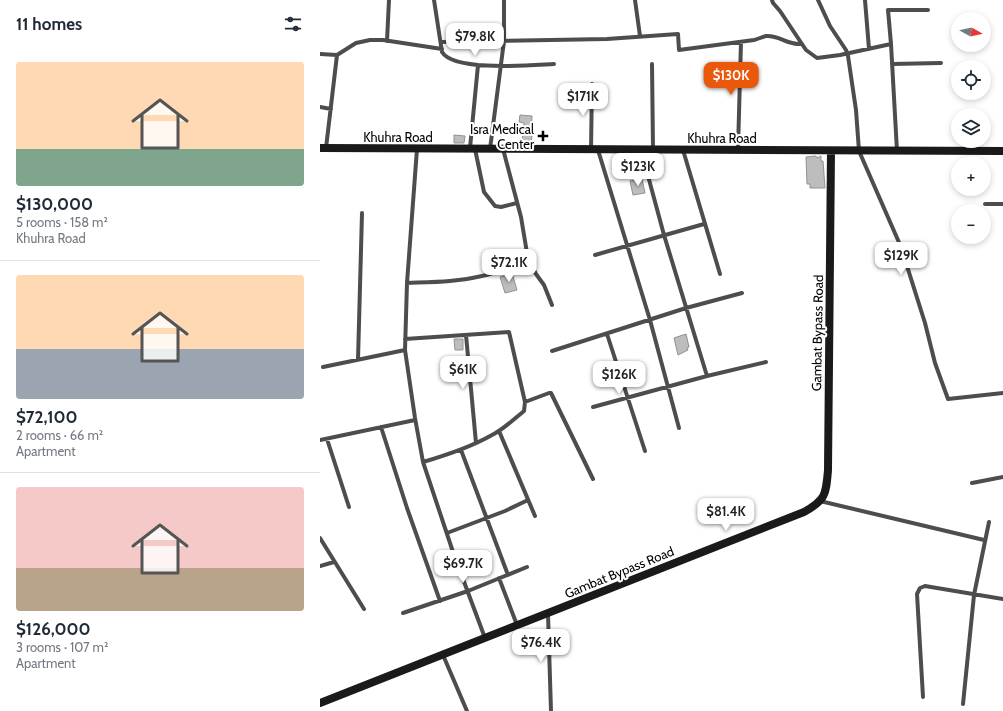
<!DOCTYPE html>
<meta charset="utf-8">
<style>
body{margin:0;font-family:Cabin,sans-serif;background:#f6f6f7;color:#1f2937;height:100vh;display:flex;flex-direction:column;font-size:15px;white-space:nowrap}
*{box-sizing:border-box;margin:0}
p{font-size:13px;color:#747a83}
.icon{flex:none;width:22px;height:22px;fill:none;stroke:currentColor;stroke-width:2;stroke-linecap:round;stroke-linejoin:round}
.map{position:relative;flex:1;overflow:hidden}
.details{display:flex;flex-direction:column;background:#fff;width:320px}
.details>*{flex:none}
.needle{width:26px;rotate:98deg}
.controls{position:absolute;left:631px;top:12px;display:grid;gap:8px}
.controls a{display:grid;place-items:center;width:40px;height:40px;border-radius:50%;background:#fff;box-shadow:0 2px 6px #0003;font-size:20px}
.price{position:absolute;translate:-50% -34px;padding:0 9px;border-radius:8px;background:#fff;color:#222;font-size:13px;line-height:26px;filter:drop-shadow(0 1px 2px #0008)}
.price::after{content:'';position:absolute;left:50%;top:24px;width:12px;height:9px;margin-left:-6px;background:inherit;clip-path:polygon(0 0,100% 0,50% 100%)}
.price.active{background:#ea580c;color:#fff}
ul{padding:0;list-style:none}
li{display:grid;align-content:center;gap:8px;height:212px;padding:0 16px}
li+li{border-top:1px solid #e0e1e3}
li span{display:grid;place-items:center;height:124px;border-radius:4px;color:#555}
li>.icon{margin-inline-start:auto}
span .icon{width:72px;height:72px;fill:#fffc;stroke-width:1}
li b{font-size:17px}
h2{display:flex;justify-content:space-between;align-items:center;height:48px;padding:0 16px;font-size:17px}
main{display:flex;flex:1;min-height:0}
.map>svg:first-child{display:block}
.building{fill:#bdbdbd;stroke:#919191}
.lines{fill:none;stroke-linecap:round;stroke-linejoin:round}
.street{stroke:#4d4d4d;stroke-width:4}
.secondary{stroke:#1a1a1a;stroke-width:8}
.poi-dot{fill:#000;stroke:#fff;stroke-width:1.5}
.labels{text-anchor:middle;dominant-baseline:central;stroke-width:4;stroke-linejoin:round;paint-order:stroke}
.poi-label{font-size:13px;fill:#000;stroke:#fff;text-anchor:end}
.street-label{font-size:13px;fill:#000;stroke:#fff}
</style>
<main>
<section class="details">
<h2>11 homes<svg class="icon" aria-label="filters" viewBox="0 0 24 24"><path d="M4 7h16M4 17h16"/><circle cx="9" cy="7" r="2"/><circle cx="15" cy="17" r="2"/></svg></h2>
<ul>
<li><span style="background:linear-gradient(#ffd9b3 70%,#7fa58c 0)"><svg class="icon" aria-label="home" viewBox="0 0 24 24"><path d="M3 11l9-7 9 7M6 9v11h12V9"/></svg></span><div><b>$130,000</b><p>5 rooms · 158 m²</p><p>Khuhra Road</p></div></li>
<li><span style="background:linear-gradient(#ffd9b3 60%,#9aa5b1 0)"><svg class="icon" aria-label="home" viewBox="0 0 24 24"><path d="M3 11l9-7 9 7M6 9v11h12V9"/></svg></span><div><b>$72,100</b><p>2 rooms · 66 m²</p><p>Apartment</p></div></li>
<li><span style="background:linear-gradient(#f6c9c9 65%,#b9a48a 0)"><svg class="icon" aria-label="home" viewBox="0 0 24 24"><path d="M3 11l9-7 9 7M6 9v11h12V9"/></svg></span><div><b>$126,000</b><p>3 rooms · 107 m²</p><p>Apartment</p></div></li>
</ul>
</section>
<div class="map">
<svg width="683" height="711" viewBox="0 0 683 711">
<rect width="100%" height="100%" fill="#fff"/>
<path class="building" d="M200,115L212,116L211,135L212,136L211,142L202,141L204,123L199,122Z
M134,135L145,136L144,143H134Z
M496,156L497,158L501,156V161H503L505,188H490V184H487L486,157Z
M322,179L325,193L313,195L310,181Z
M192,273L197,290L185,293L180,277Z
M366,334L369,347L367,348L368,350L358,355L354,338Z
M134,339H143V350H135Z"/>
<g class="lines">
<path class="street" d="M114,0L122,52C134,72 212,65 234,64
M315,0L320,36
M452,0L453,3L460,11L486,50L497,58L520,55L571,44
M498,0L510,26L526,50L528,56L536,110L539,151L581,247L605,323L615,363L628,399L683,393
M545,0L549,49
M67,41L69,0
M121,42L287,39L358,34L359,50L434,40C438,39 442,37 446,36C460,35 466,45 482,44
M0,54L17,55L36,43L50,40H63L122,49
M332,64L333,149
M572,64L621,63
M0,107L11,109
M6,148L17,55
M150,148L158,65
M97,149L87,283L85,350L95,418L103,462L134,555L165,638
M155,149L164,192L175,206L181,207L197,203
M170,149L184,41V0
M183,149L201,217L208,259L216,274L224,285L232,305
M271,149L272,84
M418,149L421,42
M278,150L330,320L359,428
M321,150L344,235L387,376
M363,150L400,274
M577,151L571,44L568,10H608
M665,204H683
M275,255L384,224
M87,283C112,282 137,282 162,276C178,273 193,265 208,259
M287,334L325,451
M146,335L156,443
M85,339L189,332L205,402
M232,351L366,308L422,293
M38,360L42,213
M3,367L85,350
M273,407L387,376L446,362
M61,427L87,508L120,601
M179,431L215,516
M7,439L29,507
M0,440L95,420
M141,450L188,575
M103,462C127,455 151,447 172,435C184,429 194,419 204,411L205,402L229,393H231L273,479
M652,483L683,477
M500,501L664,540
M127,533L185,511L208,500
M0,538L44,609
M0,566L14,562
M179,578L197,625
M83,613L148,591L207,567
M228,614L231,711
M123,655L147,711
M603,697L597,594L600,588L605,586L683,599
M643,704L654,595L669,522"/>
<path class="secondary" d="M0,148L683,151
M0,703L484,512C506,500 506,494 508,470L511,151"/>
</g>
<path class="poi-dot" d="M221 130h4v4h4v4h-4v4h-4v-4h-4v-4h4z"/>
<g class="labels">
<g class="poi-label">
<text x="214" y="129">Isra Medical<tspan x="214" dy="15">Center</tspan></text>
</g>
<g class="street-label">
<text x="78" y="137">Khuhra Road</text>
<text x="402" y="138">Khuhra Road</text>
<text transform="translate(497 333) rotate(-89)">Gambat Bypass Road</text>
<text transform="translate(299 572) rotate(-22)">Gambat Bypass Road</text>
</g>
</g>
</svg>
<div class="controls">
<a><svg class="needle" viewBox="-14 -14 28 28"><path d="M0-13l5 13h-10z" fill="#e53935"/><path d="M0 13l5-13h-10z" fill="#747a83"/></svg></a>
<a><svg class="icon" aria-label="locate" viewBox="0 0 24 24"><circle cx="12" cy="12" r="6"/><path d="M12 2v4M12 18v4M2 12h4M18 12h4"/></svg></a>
<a><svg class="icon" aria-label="layers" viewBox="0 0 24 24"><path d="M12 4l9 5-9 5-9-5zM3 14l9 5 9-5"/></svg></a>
<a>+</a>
<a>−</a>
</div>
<b class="price" style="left:155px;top:57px">$79.8K</b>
<b class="price active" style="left:411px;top:96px">$130K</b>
<b class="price" style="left:263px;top:117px">$171K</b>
<b class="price" style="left:318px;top:187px">$123K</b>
<b class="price" style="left:581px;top:276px">$129K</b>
<b class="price" style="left:189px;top:283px">$72.1K</b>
<b class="price" style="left:143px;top:390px">$61K</b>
<b class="price" style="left:299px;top:395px">$126K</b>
<b class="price" style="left:406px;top:532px">$81.4K</b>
<b class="price" style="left:143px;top:584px">$69.7K</b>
<b class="price" style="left:221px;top:663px">$76.4K</b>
</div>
</main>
